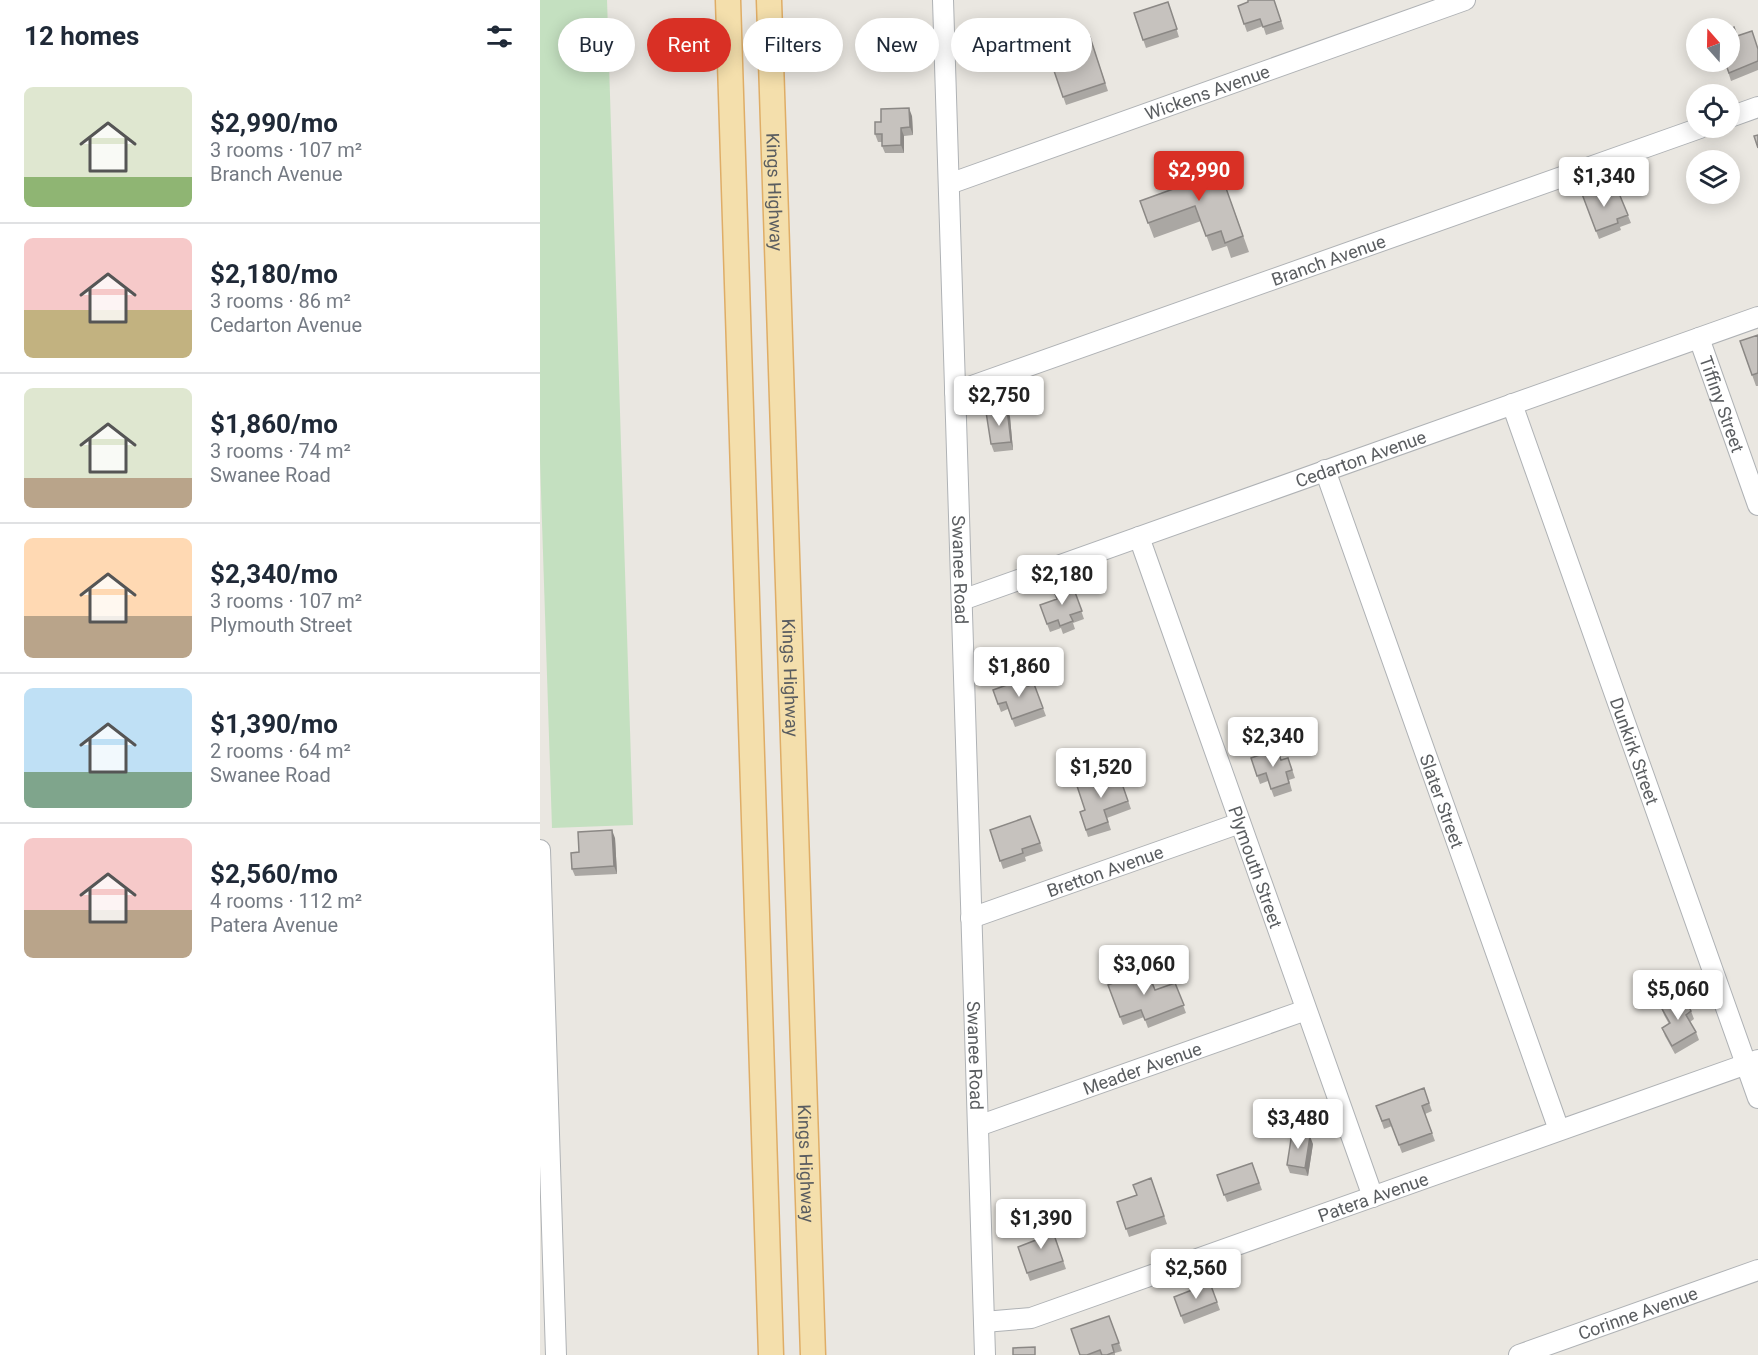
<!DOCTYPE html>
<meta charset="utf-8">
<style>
body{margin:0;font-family:Roboto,sans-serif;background:#f2f2f3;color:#1f2937;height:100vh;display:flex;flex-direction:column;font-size:22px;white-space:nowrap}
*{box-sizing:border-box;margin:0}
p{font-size:20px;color:#747a83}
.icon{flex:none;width:33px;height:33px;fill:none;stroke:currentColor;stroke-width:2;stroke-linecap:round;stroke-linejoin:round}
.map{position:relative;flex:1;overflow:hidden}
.panel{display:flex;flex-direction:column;background:#fff;width:540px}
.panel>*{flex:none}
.hud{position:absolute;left:18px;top:18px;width:570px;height:54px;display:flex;gap:12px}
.needle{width:39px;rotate:340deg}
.tools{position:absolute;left:1146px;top:18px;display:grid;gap:12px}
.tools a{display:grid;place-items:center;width:54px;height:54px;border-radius:50%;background:#fff;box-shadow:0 3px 15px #0003;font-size:30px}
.price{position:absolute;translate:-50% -51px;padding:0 14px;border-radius:6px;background:#fff;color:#222;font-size:20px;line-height:39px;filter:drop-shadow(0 2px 3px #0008)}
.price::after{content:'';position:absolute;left:50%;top:36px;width:18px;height:14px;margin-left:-9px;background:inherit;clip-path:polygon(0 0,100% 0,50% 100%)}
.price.active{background:#d93025;color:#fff}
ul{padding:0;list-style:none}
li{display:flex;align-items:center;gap:18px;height:150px;padding:0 24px}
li+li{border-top:2px solid #e0e1e3}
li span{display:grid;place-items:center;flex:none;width:168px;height:120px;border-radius:9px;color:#555}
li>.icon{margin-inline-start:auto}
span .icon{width:72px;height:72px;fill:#fffc;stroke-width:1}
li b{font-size:26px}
h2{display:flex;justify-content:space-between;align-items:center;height:72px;padding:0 24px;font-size:26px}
.tag{padding:0 21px;border-radius:27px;background:#fff;box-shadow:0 3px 15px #0003;font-size:21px;line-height:54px}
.tag.active{background:#d93025;color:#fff}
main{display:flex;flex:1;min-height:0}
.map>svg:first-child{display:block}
.green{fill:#c4e0c0}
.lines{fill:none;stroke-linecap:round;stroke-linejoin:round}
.minor-casing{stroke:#afb2b5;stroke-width:22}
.major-casing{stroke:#dfad66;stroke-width:27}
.minor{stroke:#fff;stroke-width:20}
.major{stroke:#f4dfac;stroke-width:24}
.wall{fill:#aaa7a3}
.shaded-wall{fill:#8b8885}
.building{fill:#c6c2be;stroke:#8b8885;stroke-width:1.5}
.labels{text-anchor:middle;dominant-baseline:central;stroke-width:4.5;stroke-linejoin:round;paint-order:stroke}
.street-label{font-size:18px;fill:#5a5d60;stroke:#fff}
</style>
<main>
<section class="panel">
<h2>12 homes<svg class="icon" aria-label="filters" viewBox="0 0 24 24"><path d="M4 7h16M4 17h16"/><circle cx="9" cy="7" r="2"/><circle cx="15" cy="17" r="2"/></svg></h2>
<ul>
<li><span style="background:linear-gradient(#dfe7d0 75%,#8fb573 0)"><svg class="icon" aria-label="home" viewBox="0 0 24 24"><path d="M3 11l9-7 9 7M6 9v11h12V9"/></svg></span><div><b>$2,990/mo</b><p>3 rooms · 107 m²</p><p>Branch Avenue</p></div></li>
<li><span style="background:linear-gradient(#f6c9c9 60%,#c2b280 0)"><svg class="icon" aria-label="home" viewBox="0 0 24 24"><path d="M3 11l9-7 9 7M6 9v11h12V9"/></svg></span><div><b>$2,180/mo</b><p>3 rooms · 86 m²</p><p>Cedarton Avenue</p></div></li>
<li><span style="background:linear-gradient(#dfe7d0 75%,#b9a48a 0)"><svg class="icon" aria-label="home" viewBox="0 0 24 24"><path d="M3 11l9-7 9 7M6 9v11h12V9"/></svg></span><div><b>$1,860/mo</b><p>3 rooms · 74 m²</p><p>Swanee Road</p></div></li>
<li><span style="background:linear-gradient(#ffd9b3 65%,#b9a48a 0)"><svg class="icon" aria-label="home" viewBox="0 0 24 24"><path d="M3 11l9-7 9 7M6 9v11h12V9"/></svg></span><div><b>$2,340/mo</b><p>3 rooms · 107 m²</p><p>Plymouth Street</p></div></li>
<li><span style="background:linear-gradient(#bfe0f5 70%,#7fa58c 0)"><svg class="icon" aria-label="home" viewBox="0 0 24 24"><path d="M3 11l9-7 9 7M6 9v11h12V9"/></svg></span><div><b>$1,390/mo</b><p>2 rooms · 64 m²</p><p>Swanee Road</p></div></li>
<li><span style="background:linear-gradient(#f6c9c9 60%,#b9a48a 0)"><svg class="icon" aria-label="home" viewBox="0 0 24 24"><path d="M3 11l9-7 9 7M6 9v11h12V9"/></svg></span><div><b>$2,560/mo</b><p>4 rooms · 112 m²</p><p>Patera Avenue</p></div></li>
</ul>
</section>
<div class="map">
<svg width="1218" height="1355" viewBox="0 0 1218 1355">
<rect width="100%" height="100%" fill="#eae7e1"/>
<path class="green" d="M0,0H67L93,825L12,828L0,461Z"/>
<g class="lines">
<defs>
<g id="minor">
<path id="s1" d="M403,0L445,1355"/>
<path d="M1190,117L1218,107"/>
<path id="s2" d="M409,184L925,0"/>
<path id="s3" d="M1159,338L1218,505"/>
<path id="s4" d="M415,392L1160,128"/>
<path id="s5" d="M972,404L1218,1098"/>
<path id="s6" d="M785,470L1019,1130"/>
<path id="s7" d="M599,537L833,1197"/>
<path id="s8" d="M422,600L1218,317"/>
<path d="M0,850L16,1355"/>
<path id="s9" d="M431,918L700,823"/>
<path id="s10" d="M438,1126L766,1010"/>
<path id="s11" d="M444,1322L491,1318L1218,1060"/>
<path id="s12" d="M979,1355L1218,1270"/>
</g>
<g id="major">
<path d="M188,0L231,1355"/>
<path id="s13" d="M229,0L273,1355"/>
</g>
</defs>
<use href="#minor" class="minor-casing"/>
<use href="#major" class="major-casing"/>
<use href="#minor" class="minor"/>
<use href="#major" class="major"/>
</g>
<path class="wall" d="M734,0L744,29L726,35L723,26L707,32L698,6Z
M628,2L639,37L606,48L594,13Z
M1197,36L1218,48V70L1191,81L1185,62Z
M550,37L568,91L526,105L512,65L534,57Z
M372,116L373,135L364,136V153H345L342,146V142H338L335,134L341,122Z
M676,160L709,252L691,258L687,246L672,251L661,221L614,238L600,201L647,184Z
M1078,191L1091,223L1080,227L1081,230L1059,239L1042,194L1062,197Z
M1218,335V386H1216L1200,341Z
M467,409L470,417L473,450L454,452L451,444Z
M532,584L544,619L533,623L535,629L523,634L521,628L510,632L500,605L517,599Z
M494,684L506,716L475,727L468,709L461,712L453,690L488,686Z
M711,758L741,760L751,766L755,778L749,780L752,791L734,797L728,781L720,784Z
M578,772L591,809L567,818L571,830L548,837L540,812L545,810Z
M490,816L503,851L485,857L486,861L463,869L450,830Z
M75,838L77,874L35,876L32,869L39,852Z
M635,983L646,1013L608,1028L604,1017L583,1025L568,985L615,990Z
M1121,1007L1151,1011L1154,1019L1150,1022L1156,1032L1159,1040L1135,1054L1125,1036L1122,1028L1129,1024L1124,1015Z
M884,1088L892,1111L885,1114L895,1141L862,1153L852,1126L844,1129L836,1106Z
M773,1144L768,1176L750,1173L747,1165Z
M712,1163L722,1190L687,1202L677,1175Z
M611,1178L627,1224L589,1237L577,1202L597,1195Z
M510,1223L526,1269L490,1281L478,1247L496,1240Z
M670,1283L680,1310L644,1324L634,1297Z
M569,1316L582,1351L575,1353V1355H540Z"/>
<path class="shaded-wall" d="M369,108L372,116L373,135L370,127Z
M361,128L364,136V153L361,145Z
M467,409L470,417L473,450L471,442Z
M72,830L75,838L77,874L74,866Z
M770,1136L773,1144L768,1176L765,1168Z"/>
<path class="building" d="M708,0H734L741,21L723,27L720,19L704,24L698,6L708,2Z
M628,2L637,29L603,40L594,13Z
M1194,27L1197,36L1212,31L1218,49V61L1189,73L1185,62H1190V29Z
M550,37L565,83L523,97L512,65L534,57L529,43Z
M369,108L370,127L361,128V145L342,146V134H335V122H341V109Z
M1218,135V148L1214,136Z
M676,160L703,236L685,243L681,231L666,236L655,206L608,223L600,201L647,184L642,172Z
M1059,187L1062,197L1078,191L1088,215L1077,219L1078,223L1056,231L1042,194Z
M1218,335V373L1212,375L1200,341Z
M467,409L471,442L451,444L446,412Z
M532,584L542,611L530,615L533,621L520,626L518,620L507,624L500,605L517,599L514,591Z
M486,678L488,686L494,684L503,708L472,719L466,702L458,704L453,690Z
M737,749L741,760L748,758L752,770L746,772L749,783L731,789L726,773L717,776L711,758Z
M578,772L588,801L564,810L568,822L546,830L540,812L545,810L537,786Z
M490,816L500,843L482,849L483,853L460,861L450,830Z
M72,830L74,866L32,869L31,853L39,852L38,832Z
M607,970L615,990L635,983L644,1005L605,1020L601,1010L580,1017L568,985Z
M1142,995L1151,1011L1146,1015L1156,1032L1132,1046L1122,1028L1130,1023L1121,1007Z
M884,1088L889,1103L882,1106L892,1133L859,1145L849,1119L842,1121L836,1106Z
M752,1133L770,1136L765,1168L747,1165Z
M712,1163L719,1183L684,1195L677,1175Z
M611,1178L624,1216L586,1229L577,1202L597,1195L593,1185Z
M510,1223L523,1261L487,1273L478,1247L496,1240L492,1230Z
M670,1283L677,1302L641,1316L634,1297Z
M569,1316L579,1343L572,1345L574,1352L567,1355H562L560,1350L547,1355H540L531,1329Z
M495,1347V1355H473V1348Z"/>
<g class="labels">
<g class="street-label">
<text stroke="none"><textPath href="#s2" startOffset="274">Wickens Avenue</textPath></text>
<text stroke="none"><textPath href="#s13" startOffset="192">Kings Highway</textPath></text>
<text stroke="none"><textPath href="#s4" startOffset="396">Branch Avenue</textPath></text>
<text stroke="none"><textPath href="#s3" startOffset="70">Tiffiny Street</textPath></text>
<text stroke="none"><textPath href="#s8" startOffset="423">Cedarton Avenue</textPath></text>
<text stroke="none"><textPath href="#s1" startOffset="570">Swanee Road</textPath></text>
<text stroke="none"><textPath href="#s13" startOffset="678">Kings Highway</textPath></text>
<text stroke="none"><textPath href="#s5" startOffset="368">Dunkirk Street</textPath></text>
<text stroke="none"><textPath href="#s6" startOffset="351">Slater Street</textPath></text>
<text stroke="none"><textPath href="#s7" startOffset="350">Plymouth Street</textPath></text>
<text stroke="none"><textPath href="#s9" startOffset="142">Bretton Avenue</textPath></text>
<text stroke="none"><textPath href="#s1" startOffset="1056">Swanee Road</textPath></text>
<text stroke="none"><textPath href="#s10" startOffset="174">Meader Avenue</textPath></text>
<text stroke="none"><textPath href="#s13" startOffset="1164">Kings Highway</textPath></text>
<text stroke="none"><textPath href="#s11" startOffset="410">Patera Avenue</textPath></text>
<text stroke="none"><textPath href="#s12" startOffset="126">Corinne Avenue</textPath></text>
</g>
</g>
</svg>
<div class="tools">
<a><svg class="needle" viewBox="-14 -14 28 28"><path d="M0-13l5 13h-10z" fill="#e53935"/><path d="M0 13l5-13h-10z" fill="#747a83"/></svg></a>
<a><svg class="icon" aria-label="locate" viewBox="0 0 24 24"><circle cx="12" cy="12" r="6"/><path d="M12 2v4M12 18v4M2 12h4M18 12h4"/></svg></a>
<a><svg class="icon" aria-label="layers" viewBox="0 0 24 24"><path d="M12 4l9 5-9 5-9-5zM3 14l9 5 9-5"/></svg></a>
</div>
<b class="price active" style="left:659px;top:202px">$2,990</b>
<b class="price" style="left:1064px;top:208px">$1,340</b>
<b class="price" style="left:459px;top:427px">$2,750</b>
<b class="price" style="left:522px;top:606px">$2,180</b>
<b class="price" style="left:479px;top:698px">$1,860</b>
<b class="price" style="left:733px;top:768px">$2,340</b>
<b class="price" style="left:561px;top:799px">$1,520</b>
<b class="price" style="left:604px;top:996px">$3,060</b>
<b class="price" style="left:1138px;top:1021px">$5,060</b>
<b class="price" style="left:758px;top:1150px">$3,480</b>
<b class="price" style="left:501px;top:1250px">$1,390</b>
<b class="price" style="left:656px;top:1300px">$2,560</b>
<div class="hud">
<a class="tag">Buy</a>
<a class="tag active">Rent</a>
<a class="tag">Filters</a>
<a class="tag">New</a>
<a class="tag">Apartment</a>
</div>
</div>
</main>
